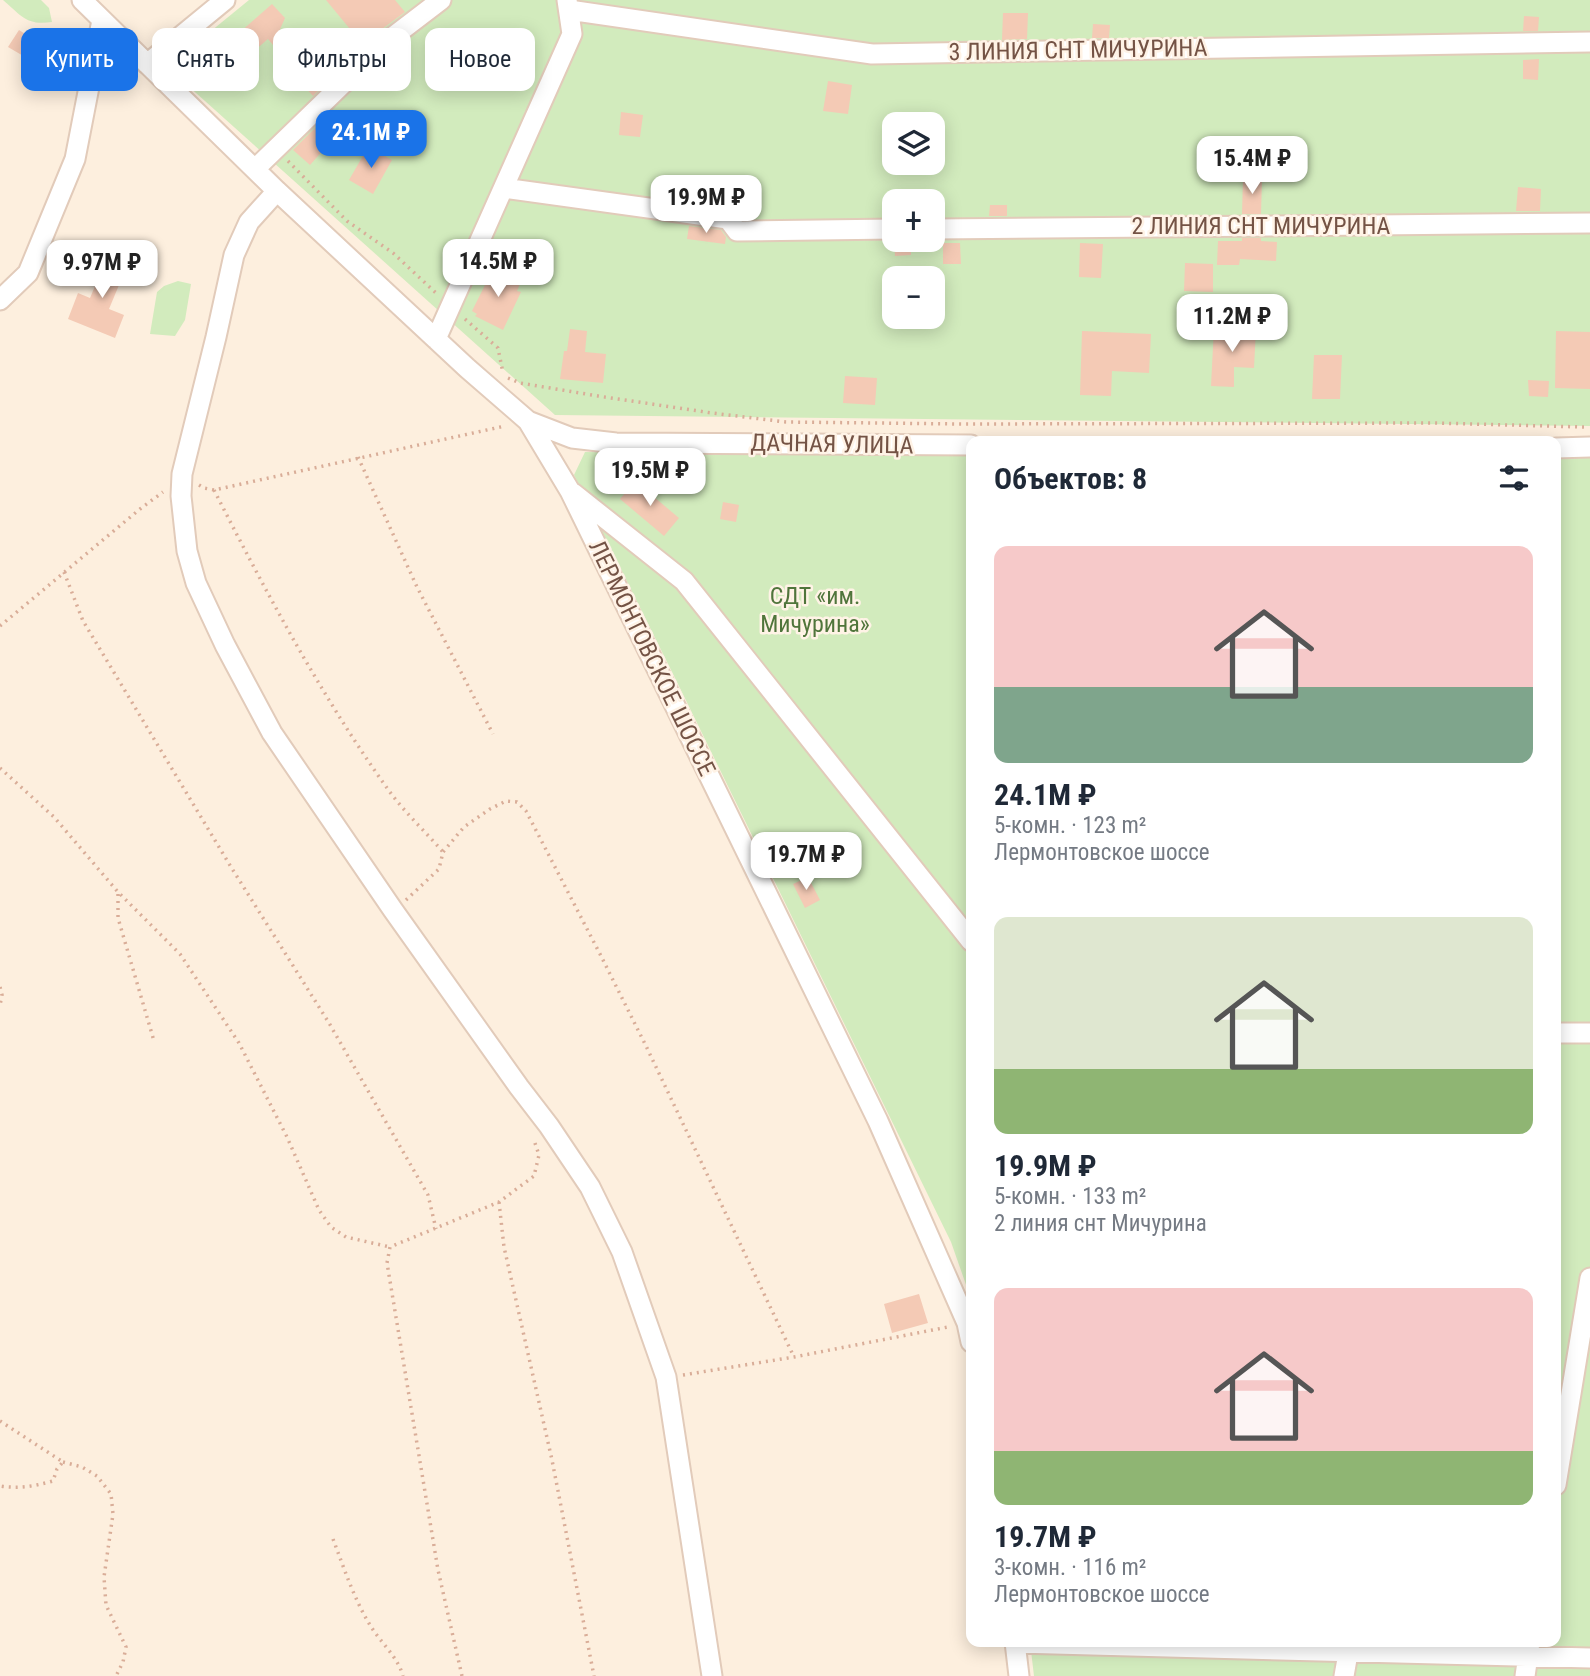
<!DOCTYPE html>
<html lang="ru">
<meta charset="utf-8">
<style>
body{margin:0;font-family:"Roboto Condensed",sans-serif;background:#f6f6f7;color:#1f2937;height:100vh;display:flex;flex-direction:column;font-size:26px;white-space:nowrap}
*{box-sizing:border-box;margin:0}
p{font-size:23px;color:#747a83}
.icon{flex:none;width:38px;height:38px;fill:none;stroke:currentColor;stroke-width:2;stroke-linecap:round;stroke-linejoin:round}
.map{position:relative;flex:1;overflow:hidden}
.panel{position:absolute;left:966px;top:436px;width:595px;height:1211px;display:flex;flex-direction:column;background:#fff;border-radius:14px;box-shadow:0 4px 18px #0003}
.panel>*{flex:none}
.hud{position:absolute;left:21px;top:28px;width:665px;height:63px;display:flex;gap:14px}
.controls{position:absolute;left:882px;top:112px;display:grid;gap:14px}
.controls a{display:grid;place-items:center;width:63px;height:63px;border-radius:14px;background:#fff;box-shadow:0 4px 18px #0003;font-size:35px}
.price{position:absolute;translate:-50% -60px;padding:0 16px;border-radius:14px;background:#fff;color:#222;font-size:23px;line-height:46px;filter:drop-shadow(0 2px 4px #0008)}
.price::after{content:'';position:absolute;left:50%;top:42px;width:21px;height:16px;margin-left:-10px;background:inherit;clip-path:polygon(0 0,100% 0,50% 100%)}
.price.current{background:#1a73e8;color:#fff}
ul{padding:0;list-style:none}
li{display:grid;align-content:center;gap:14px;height:371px;padding:0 28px}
li span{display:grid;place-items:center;height:217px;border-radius:14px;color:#555}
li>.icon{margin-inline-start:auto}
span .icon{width:126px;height:126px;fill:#fffc;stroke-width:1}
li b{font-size:30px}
h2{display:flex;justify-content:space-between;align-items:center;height:84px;padding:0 28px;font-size:30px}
.chip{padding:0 24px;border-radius:14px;background:#fff;box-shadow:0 4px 18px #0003;font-size:24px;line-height:63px}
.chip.current{background:#1a73e8;color:#fff}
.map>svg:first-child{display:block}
.green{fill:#d2ebbd;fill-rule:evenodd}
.building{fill:#f4cab5}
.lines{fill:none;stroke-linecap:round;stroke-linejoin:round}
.minor-casing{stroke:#e2cbba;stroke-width:23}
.path{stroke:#d9ad98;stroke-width:3.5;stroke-dasharray:2 5;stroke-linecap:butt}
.minor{stroke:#fff;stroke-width:19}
.labels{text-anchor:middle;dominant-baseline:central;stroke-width:5;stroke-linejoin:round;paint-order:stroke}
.street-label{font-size:24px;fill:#745345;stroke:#fff3e6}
.park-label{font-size:24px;fill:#50753b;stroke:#fff3e6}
</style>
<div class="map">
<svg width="1590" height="1676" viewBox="0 0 1590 1676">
<rect width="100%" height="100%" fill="#fdefde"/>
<path class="green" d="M3,0H41L49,8L52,22C26,26 21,15 3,0Z
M249,0H1590V426L555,415L167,67ZM894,124H933V163H894ZM894,201H933V240H894ZM894,278H933V317H894Z
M178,281L191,284L185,320L175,336L150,334L157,292L164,286Z
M585,452L971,455V1299L951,1242L675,678L574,475Z
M1556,458H1590V1676H1034L1030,1642H1556Z"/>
<path class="building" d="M326,0H395L405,12L378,32L364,46Z
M272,4L285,18L273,45L268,39L213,86L196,66L237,30L239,33Z
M1003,13H1028L1027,39L1002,40Z
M1524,16L1539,17L1538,31H1523Z
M1093,24L1110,25L1109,38H1092Z
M19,30L59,55L49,71L8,47Z
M355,46L359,51L313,96L293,74L320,49L334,65Z
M1539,59L1538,80L1523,79V60Z
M828,81L852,85L848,114L823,111Z
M621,112L643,115L640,137L619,135Z
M328,115L343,128L310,165L293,150Z
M368,147L392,160L373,194L349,180Z
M1243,178L1262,179L1261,214H1242Z
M1518,187L1541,189L1540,211H1516Z
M990,205H1007V216H989Z
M689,226L721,230L726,237L725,244L687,239Z
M1242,238H1261V241L1277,242L1276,261L1240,259L1239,265H1217L1218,241H1242Z
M894,241H911V255L895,256Z
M943,243H960L961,264H943Z
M1080,243L1103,244L1101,278L1079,277Z
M109,253L129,261L109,309L124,315L115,338L68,319L78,293L90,298Z
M1185,263L1213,264V292L1184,291Z
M497,267L522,279L517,291L521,292L503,330L475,316L477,314L472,311L489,277L491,279Z
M1214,327L1256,329L1254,368L1234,367V387L1211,386Z
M570,329L587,331L585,352L606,354L603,383L560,379L564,351H567Z
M1082,331L1151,334L1149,373L1112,371L1111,396L1080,395Z
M1556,331L1590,332V389L1555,388Z
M1314,355H1342L1340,399H1312Z
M845,376L877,378L875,405L843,403Z
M1528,380L1549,381L1548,397L1529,396Z
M635,481L679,518L664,536L620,499Z
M723,502L739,505L736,522L720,519Z
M808,877L820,900L805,908L793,884Z
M919,1294L928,1323L892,1333L884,1304Z"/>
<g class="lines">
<defs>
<path id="minor" d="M82,0L277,191L467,368L528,421L570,491L878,1121L967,1323L971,1342
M569,10L872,54L1590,42
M147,64L225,0
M255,169L386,42L441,0
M504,188L728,219L737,231L894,229
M277,191L249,222L234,255L216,337L182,474L181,496L187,551L196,583L225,645L272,733L393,910L519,1087L549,1126L590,1187L622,1252L666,1377L712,1676
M933,229L1590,223
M0,300L28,273L75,159L102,20
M436,339L572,34L567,0
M528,421L572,438L616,443L971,445
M1556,448L1590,447
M573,493L684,581L971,941
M1556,1033H1590
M1556,1485L1590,1278
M1015,1642L1019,1676
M1015,1643L1590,1658
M1344,1676L1350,1642
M1525,1676L1530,1642"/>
</defs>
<use href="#minor" class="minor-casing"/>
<path class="path" d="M288,161L347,221L393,253L436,293
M465,319L498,348L503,373
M508,378L520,383L598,396L712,413L786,422L963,424L1435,423L1584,427
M358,457L417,587L493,734
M199,485L204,488L214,490L505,426
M214,490C266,592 320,694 387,788C403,811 425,831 443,852
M64,572L83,621L231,867L329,1023L428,1195L436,1229
M0,626L140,509L163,492
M0,768L54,817L118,892L180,954L239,1043L287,1137L319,1210L331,1227L346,1237L390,1247
M118,894V918L154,1041
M406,900L439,869L443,852L464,827L490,809L506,801L517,802L526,811L600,954L646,1046L794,1357
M0,987L2,995L0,1005
M499,1202L504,1247L552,1460L594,1676
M683,1375L794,1357L948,1327
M0,1421L63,1462L57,1469L53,1481C35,1486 19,1489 0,1486
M63,1462L82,1467L97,1476L111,1494L113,1514L104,1577L106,1605L126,1647L123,1662L116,1676
M333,1539C344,1568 354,1599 370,1625C380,1642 398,1657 403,1676
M462,1676L438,1570L387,1263L390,1247L499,1202L534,1176L539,1155L534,1140"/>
<use href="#minor" class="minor"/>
</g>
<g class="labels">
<g class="street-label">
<text transform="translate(1078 50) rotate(-1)">3 ЛИНИЯ СНТ МИЧУРИНА</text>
<text x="1261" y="226">2 ЛИНИЯ СНТ МИЧУРИНА</text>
<text transform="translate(832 444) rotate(1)">ДАЧНАЯ УЛИЦА</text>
<text transform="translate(652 658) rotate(64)">ЛЕРМОНТОВСКОЕ ШОССЕ</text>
</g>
<g class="park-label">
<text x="815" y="596">СДТ «им.<tspan x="815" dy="28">Мичурина»</tspan></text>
</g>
</g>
</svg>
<div class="controls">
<a><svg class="icon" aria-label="layers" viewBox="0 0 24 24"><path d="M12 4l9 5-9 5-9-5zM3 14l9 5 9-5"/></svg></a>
<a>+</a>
<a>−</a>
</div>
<b class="price current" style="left:371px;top:170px">24.1M ₽</b>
<b class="price" style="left:1252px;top:196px">15.4M ₽</b>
<b class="price" style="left:706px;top:235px">19.9M ₽</b>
<b class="price" style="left:498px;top:299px">14.5M ₽</b>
<b class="price" style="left:102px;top:300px">9.97M ₽</b>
<b class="price" style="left:1232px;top:354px">11.2M ₽</b>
<b class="price" style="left:650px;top:508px">19.5M ₽</b>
<b class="price" style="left:806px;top:892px">19.7M ₽</b>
<div class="hud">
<a class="chip current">Купить</a>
<a class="chip">Снять</a>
<a class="chip">Фильтры</a>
<a class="chip">Новое</a>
</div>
<section class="panel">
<h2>Объектов: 8<svg class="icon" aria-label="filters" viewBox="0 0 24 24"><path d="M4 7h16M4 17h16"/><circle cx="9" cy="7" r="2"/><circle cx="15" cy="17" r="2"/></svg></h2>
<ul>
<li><span style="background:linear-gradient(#f6c9c9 65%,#7fa58c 0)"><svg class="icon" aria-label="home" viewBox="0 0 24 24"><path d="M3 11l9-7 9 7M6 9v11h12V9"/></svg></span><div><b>24.1M ₽</b><p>5-комн. · 123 m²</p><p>Лермонтовское шоссе</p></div></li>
<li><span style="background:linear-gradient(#dfe7d0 70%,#8fb573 0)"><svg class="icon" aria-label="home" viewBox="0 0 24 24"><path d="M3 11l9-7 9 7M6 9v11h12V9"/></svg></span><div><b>19.9M ₽</b><p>5-комн. · 133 m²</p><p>2 линия снт Мичурина</p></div></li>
<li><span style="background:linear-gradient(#f6c9c9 75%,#8fb573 0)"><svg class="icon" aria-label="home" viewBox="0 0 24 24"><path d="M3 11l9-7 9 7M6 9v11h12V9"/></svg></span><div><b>19.7M ₽</b><p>3-комн. · 116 m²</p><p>Лермонтовское шоссе</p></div></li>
</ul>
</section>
</div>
